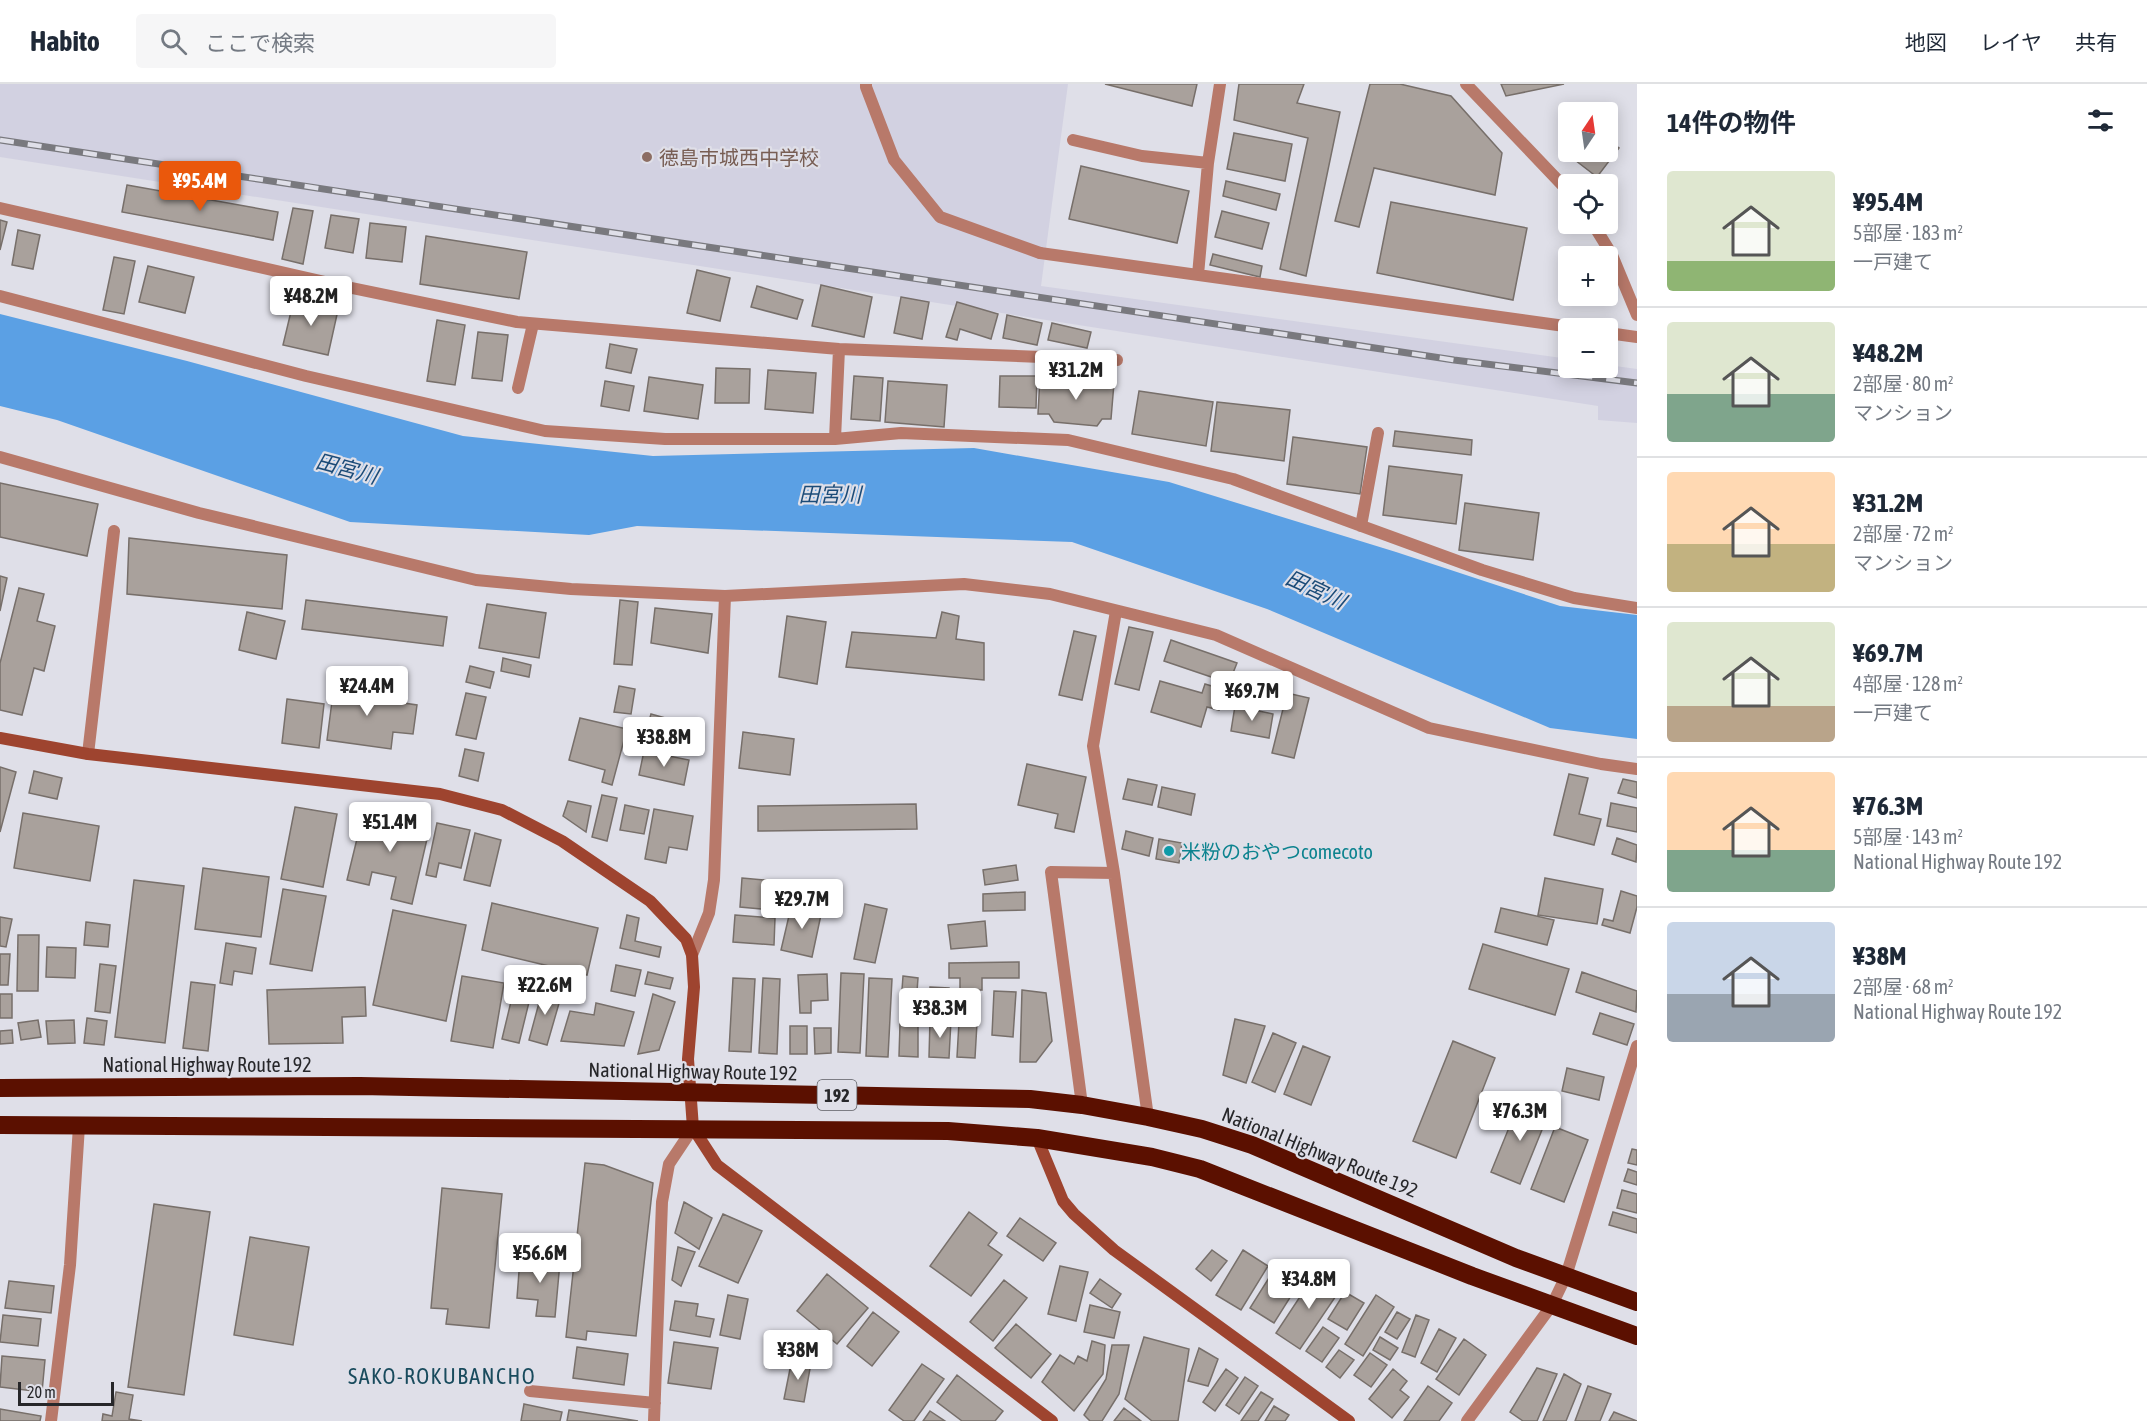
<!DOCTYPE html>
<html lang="ja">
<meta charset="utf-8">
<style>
body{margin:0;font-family:"Asap Condensed","Noto Sans JP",sans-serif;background:#f6f6f7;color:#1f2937;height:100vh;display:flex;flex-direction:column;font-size:22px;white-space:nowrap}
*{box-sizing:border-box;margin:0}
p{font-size:20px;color:#747a83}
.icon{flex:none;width:33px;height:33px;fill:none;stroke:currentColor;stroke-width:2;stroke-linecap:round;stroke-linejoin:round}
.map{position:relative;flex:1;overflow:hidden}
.panel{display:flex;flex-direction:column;background:#fff;width:510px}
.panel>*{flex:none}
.needle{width:39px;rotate:13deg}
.controls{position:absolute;left:1558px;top:18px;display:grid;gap:12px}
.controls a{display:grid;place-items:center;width:60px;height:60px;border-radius:6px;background:#fff;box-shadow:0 3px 15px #0003;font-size:30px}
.scale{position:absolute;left:18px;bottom:15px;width:96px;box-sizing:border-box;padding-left:6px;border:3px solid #27272a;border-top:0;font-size:16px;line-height:21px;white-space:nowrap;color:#27272a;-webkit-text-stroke:4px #dfdfe8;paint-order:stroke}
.price{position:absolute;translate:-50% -51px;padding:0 14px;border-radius:6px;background:#fff;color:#222;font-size:20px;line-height:39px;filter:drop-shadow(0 2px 3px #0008)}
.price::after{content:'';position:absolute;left:50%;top:36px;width:18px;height:14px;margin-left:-9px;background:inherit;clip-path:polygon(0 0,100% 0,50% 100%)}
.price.active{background:#ea580c;color:#fff}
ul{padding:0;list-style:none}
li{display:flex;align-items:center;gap:18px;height:150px;padding:0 30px}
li+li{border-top:2px solid #e0e1e3}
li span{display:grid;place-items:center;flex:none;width:168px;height:120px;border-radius:6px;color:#555}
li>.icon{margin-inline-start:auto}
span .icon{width:72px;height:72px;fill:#fffc;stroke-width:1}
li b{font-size:26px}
h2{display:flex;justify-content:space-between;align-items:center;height:72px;padding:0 30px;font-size:26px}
header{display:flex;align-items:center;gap:36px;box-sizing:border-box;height:84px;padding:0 30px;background:#fff;border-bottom:2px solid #e0e1e3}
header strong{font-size:28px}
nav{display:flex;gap:33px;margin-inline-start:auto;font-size:21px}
.search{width:420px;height:54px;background:#f6f6f7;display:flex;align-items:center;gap:15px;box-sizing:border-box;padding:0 21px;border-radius:6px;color:#747a83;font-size:22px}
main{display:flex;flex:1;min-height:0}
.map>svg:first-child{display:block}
.built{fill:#d2d1e1}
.water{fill:#5ba0e4}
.building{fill:#a9a19c;stroke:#776f6a;stroke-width:1.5}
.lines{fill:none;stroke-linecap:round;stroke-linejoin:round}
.lane{stroke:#b8796a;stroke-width:12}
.street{stroke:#b8796a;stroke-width:12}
.secondary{stroke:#9e442f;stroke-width:12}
.highway{stroke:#5b1000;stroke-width:18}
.rail-casing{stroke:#79797e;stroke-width:7}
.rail{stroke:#dfdfe8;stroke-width:4.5;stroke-dasharray:14;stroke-linecap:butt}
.education-dot{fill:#8d6e63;stroke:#dfdfe8;stroke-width:2}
.culture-dot{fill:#0f9aa8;stroke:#dfdfe8;stroke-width:2}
.labels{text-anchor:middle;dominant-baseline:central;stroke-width:4.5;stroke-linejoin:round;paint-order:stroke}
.shield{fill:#dfdfe8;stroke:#5e5e63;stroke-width:1.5}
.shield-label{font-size:18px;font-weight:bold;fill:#27272a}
.education-label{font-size:20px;fill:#785e54;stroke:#dfdfe8;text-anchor:start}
.culture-label{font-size:20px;fill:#0d838f;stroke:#dfdfe8;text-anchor:start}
.street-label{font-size:20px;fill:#27272a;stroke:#dfdfe8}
.water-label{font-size:21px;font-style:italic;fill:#1b4b78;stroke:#dfdfe8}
.quarter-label{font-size:22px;letter-spacing:1.5px;fill:#194b5d;stroke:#dfdfe8}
</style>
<header>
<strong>Habito</strong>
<div class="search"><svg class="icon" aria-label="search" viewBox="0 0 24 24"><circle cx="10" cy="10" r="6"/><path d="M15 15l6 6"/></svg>ここで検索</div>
<nav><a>地図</a><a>レイヤ</a><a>共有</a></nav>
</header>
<main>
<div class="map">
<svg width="1637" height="1337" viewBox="0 0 1637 1337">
<rect width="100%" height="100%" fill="#dfdfe8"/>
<path class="built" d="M0,0H1068L1041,202L1569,275V284H1608V281L1637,285V339L1598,336V322L0,73Z"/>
<path class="water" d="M0,230L187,277L463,352L653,372L974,364L1169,398L1396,468L1560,522L1637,531V655L1550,644L1267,525L1072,458L637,442L589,451L350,438L57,336L0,322Z"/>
<path class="building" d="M1105,0H1197L1192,22Z
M1239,0H1304L1297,19L1340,28L1306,192L1280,185L1308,54L1234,36Z
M1370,0H1400L1451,12L1502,69L1495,111L1374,84L1359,143L1335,137Z
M1501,0H1564L1506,12Z
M1234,49L1292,60L1285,97L1227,85Z
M1608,56L1619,64L1597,93L1571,73L1576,68H1608Z
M1081,82L1189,107L1177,159L1069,135Z
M1226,97L1280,110L1276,126L1223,112Z
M127,101L278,128L273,156L122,128Z
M1391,118L1527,144L1513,216L1377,189Z
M293,124L313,127L303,180L282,175Z
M1222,127L1269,139L1262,165L1215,153Z
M331,131L359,135L353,169L325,164Z
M0,136L7,138L0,166Z
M370,139L406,143L402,178L366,174Z
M18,146L40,151L33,185L12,181Z
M426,152L527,168L519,215L420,200Z
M1213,170L1262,182L1260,193L1210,181Z
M114,173L135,177L124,230L103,226Z
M148,182L194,193L185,229L139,218Z
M697,186L730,194L720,237L687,229Z
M821,201L872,213L864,253L812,242Z
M757,202L803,216L797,235L751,223Z
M901,213L929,218L922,255L894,249Z
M294,215L338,226L328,271L283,261Z
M957,218L998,230L991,255L960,245L957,256L946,253Z
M1007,231L1042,239L1037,261L1003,254Z
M437,236L465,241L455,301L427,297Z
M1052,239L1091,248L1087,264L1048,256Z
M478,248L508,251L502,297L472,294Z
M610,260L637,265L631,289L606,284Z
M716,284L750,285L749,319H715Z
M768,286L816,289L813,329L765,325Z
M854,292L883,294L880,337L851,335Z
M1000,292H1037L1036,324L999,323Z
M649,293L703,301L698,335L644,327Z
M1040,293L1114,299L1111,335H1102L1097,342L1054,338L1049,330H1038Z
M605,297L634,302L629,327L601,322Z
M888,297L947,301L944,343L885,338Z
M1139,307L1213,318L1206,362L1132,350Z
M1217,318L1290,326L1284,377L1211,367Z
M1395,347L1472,356L1471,371L1393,362Z
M1293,353L1367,363L1360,410L1287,400Z
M1389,382L1462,391L1456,440L1383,431Z
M0,399L98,420L87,472L0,453Z
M1465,419L1539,429L1533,476L1459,466Z
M129,454L287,471L282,525L127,510Z
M0,492L7,494L0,527Z
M19,504L44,510L37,537L55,542L44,587L34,584L22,631L0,626V579Z
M306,516L447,533L443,562L302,545Z
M620,516L638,518L632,581L614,580Z
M487,520L546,529L539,574L479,564Z
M655,524L712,530L708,569L651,559Z
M247,528L285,537L276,575L239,566Z
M942,528L959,532L956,555L984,559V596L846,583L852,548L936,554Z
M787,532L826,538L817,600L779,593Z
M1129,543L1153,548L1139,606L1115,600Z
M1074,547L1096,552L1082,616L1059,611Z
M1171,556L1237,579L1229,599L1164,577Z
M503,574L531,581L529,593L501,587Z
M470,582L494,588L490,604L466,598Z
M335,594L364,597L362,613L417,621L413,650L393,648L391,665L327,656Z
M1160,597L1202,609L1205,600L1225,606L1219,626L1207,623L1201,643L1151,628Z
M619,602L635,605L631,630L614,628Z
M466,609L486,613L476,655L456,651Z
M1287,609L1309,614L1294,674L1272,669Z
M287,615L324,620L319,664L282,659Z
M1235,622L1273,630L1269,654L1231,647Z
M651,630L687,640L680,665L644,655Z
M580,634L627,645L612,701L602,698L605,686L569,676Z
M743,648L794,655L790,691L739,684Z
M465,665L484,669L478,697L459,692Z
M644,667L689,676L684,701L639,691Z
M1027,680L1086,693L1074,748L1055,744L1058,730L1018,721Z
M0,683L16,688L0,748Z
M34,687L62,694L57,715L29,709Z
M1569,690L1588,694L1579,730L1601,735L1594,761L1554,751Z
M1128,695L1157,701L1152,721L1123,715Z
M1623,695L1637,698V714L1618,709Z
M1162,703L1195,710L1191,731L1158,723Z
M602,711L617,714L607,757L592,753Z
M568,717L591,722L586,748L563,732Z
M1611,719L1637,724V748L1607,742Z
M916,720L917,745L758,747V722Z
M625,721L649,726L644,750L620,746Z
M295,723L337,730L323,803L281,795Z
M654,725L693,732L687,766L669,763L666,779L645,775Z
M364,726L430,742L412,820L391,815L396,793L372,788L369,801L347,796Z
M23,729L99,742L90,797L14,784Z
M437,739L470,746L461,784L439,779L436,793L426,791Z
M1126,747L1153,754L1149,772L1122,765Z
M475,749L501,756L490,802L464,796Z
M1617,754L1637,761L1636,778L1612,770Z
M1159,755L1182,759L1179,779L1156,775Z
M1016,781L1018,796L985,801L983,786Z
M203,784L269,793L261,853L195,845Z
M742,794L775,797L772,826L740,823Z
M1545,794L1603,805L1597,840L1538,831Z
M134,796L184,802L165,959L115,953Z
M283,805L326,812L312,887L270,880Z
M1621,807L1637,812V823L1630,849L1602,841L1604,835L1613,837Z
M1025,808V826L983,827V810Z
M492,819L598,844L587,891L482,866Z
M792,819L822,826L812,873L781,866Z
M865,820L887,825L875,879L854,875Z
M1501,824L1554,836L1547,861L1495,848Z
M393,826L466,841L446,937L373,921Z
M627,831L639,834L635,857L661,863L659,873L620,864Z
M735,831L775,834L774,861L733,858Z
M0,833L12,835L6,863L0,862Z
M985,837L987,862L951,865L948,841Z
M86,838L110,841L108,863L84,861Z
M18,851H39L38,907H17Z
M226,859L256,864L252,890L234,887L232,901L220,899Z
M1483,860L1569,885L1555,931L1469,905Z
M47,863L76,864L75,894L46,893Z
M0,870H10L8,901H0Z
M1019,878V894H982V906H960V894H949V879Z
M100,880L116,882L110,929L95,927Z
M616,881L641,886L635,912L611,907Z
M648,888L673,894L670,905L645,900Z
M1582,888L1637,907L1636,928L1576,908Z
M841,889L864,890L860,969L838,968Z
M827,890L828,916L811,917V929H800L798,891Z
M462,892L504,899L493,964L451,957Z
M903,892L918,894L915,935L900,933Z
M733,894L755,895L751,968L729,967Z
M763,894L780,895L777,970L759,969Z
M869,894L892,895L888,973L866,972Z
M191,898L215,901L208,967L183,964Z
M365,903L366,932L342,933L343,959L269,960L267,906Z
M930,903L949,904V923L929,922Z
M543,904L562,909L547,961L529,956Z
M514,905L531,910L519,959L502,955Z
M1022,906L1046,909L1052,957L1036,978H1020Z
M994,907L1016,908L1013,953L992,951Z
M0,910H12V934H0Z
M653,910L675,918L659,966L638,970Z
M596,919L634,928L624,962L561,957L570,927L594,931Z
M1600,929L1634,940L1627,961L1593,950Z
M87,934L107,937L104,961L84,959Z
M1235,935L1265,942L1246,999L1223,991Z
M38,936L41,953L21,956L18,939Z
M74,936L75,959L48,960L46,937Z
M930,936H951L949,974L929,973Z
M959,938L977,939L975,974L957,973Z
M900,940L918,941V973L899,972Z
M790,942H807V970H790Z
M814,944H831V969L815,970Z
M12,946L13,959L0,960V947Z
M1273,949L1296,959L1275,1008L1252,998Z
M1453,957L1495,974L1456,1074L1413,1057Z
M1303,962L1330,973L1311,1021L1284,1010Z
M1567,984L1604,993L1599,1016L1562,1007Z
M1519,1019L1550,1026L1520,1100L1491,1088Z
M1555,1043L1588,1056L1564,1118L1531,1105Z
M1632,1065L1637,1066V1081L1628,1079Z
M585,1079L604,1081L653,1099L636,1252L587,1247L586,1256L566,1253Z
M1628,1085L1637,1088V1101L1624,1097Z
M442,1104L502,1110L489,1244L446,1240L448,1225L431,1224Z
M1622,1106L1637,1110V1129L1617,1124Z
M684,1118L712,1134L699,1165L675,1149Z
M154,1120L210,1128L184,1311L128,1303Z
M969,1128L997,1149L988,1161L1002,1171L971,1212L930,1182Z
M1613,1128L1637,1135V1149L1609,1141Z
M723,1130L762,1147L738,1199L699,1182Z
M1020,1134L1056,1159L1043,1177L1007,1152Z
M250,1153L309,1163L293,1261L234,1251Z
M678,1163L695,1168L681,1202L672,1196Z
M1212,1166L1227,1177L1211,1197L1196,1185Z
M1243,1166L1268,1182L1241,1226L1216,1211Z
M520,1174L560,1178L555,1233L536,1232L538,1216L517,1214Z
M1060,1182L1088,1188L1076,1237L1048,1230Z
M1317,1187L1342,1203L1300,1265L1276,1249Z
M1272,1189L1296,1204L1274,1239L1250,1224Z
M827,1190L868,1224L837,1260L797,1227Z
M1100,1195L1121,1210L1112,1224L1090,1209Z
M1004,1196L1027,1214L993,1257L970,1238Z
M9,1197L54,1202L51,1229L5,1224Z
M1345,1208L1364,1219L1347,1246L1328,1235Z
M728,1211L748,1215L740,1255L720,1251Z
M1376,1211L1394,1223L1363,1272L1345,1260Z
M675,1217L698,1220L696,1232L714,1235L710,1253L670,1246Z
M1090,1221L1120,1228L1114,1254L1084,1248Z
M873,1228L899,1248L872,1282L847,1262Z
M1397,1228L1410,1235L1397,1255L1385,1248Z
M3,1231L41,1235L38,1262L0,1258Z
M1416,1231L1429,1236L1415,1273L1402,1268Z
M1016,1240L1051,1270L1031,1294L995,1264Z
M1323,1243L1339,1254L1322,1278L1306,1267Z
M1439,1245L1456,1254L1437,1288L1421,1279Z
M1144,1253L1189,1265L1178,1337H1152L1125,1315Z
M1380,1253L1398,1264L1390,1276L1373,1266Z
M1464,1255L1486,1271L1459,1311L1436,1295Z
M1092,1257L1105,1261L1103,1290L1074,1327L1042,1298L1060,1271L1074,1280L1078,1272L1087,1277Z
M674,1258L718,1264L711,1305L668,1299Z
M1112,1261H1129L1119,1310L1102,1337H1090L1084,1331L1106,1295Z
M577,1263L628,1270L624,1301L573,1294Z
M1199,1264L1218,1275L1208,1302L1188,1297Z
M1339,1266L1354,1276L1340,1294L1326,1283Z
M1370,1269L1387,1281L1371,1303L1354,1291Z
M2,1272L45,1276L42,1308L0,1303Z
M792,1275L811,1279L804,1318L784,1315Z
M922,1280L944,1295L914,1337H904L889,1326Z
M1537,1284L1557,1290L1537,1337H1523L1510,1328Z
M1226,1285L1238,1294L1215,1327L1203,1318Z
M1393,1285L1407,1297L1400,1306L1409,1313L1392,1334L1369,1315Z
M1564,1290L1581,1300L1566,1337H1543Z
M957,1291L1003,1327L995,1337H962L937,1318Z
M1245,1293L1258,1302L1239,1330L1226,1321Z
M1428,1302L1452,1319L1439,1337H1404Z
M1588,1302L1611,1310L1600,1337H1575Z
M116,1308L133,1311L129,1335L142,1337H102L103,1330L112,1332Z
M1261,1308L1273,1315L1258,1337H1241Z
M524,1320L562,1328L560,1337H521Z
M1274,1322L1289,1331L1285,1337H1265Z
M1124,1324L1141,1337H1114Z
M0,1325L41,1332L40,1337H0Z
M569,1326L638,1337H567Z
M930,1327L945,1337H923Z
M1614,1328L1637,1337H1609Z"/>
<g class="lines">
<path class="lane" d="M866,0V3L894,76L940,133L1040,169
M518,304L533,240"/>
<path class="street" d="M1466,0L1569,108
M1073,56L1142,72L1208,79
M0,124L347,203L517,238L839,265L1117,276
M1593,140L1612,171L1637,231
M1040,169L1579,244
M1198,191L1208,79L1220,0
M0,212L306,292L545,347L665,355H835L901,349L1068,356L1233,395L1482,486L1574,514L1637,524
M1608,249L1637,253
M835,355L839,265
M0,373L199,429L476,496L571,505L725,512L964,500L1050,510L1216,551L1429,644L1601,680L1637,685
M1361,442L1378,349
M88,670L114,447
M1114,789L1093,662L1116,527
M692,871L709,829L714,796L725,512
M1082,1021L1051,788L1114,789L1148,1033
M530,1307L655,1319
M51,1337L70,1181L79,1042
M654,1337L662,1118L669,1080L693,1044
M1467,1337L1552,1221L1566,1192L1637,962"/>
<path class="secondary" d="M0,654L88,670L440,710L502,726L562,757L650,817L686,855L692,871L694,903L688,975L693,1044L717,1081L1052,1337
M1037,1054L1063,1117L1074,1130L1114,1166L1349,1337"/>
<path class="highway" d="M0,1004L360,1002L1030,1015L1082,1021L1148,1033L1202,1045L1252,1061L1516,1174L1637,1218
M0,1041L948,1047L1037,1054L1152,1073L1200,1085L1472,1192L1637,1252"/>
<defs>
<path id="rail" d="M0,56L1454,276L1637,299"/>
</defs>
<use href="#rail" class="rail-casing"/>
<use href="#rail" class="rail"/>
</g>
<circle class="education-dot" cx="647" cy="73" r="6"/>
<circle class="culture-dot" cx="1169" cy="767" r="6"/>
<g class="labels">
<rect class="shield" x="817.5" y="996" width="39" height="30" rx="4.5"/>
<g class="shield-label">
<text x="837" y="1011">192</text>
</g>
<g class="education-label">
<text x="659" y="73">徳島市城西中学校</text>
</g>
<g class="culture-label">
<text x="1181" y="767">米粉のおやつcomecoto</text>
</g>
<g class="street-label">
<text x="207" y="980">National Highway Route 192</text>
<text transform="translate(693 987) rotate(1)">National Highway Route 192</text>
<text transform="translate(1320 1068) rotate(22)">National Highway Route 192</text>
</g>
<g class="water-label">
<text transform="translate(347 384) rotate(15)">田宮川</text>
<text x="830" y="410">田宮川</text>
<text transform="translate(1316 505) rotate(25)">田宮川</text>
</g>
<g class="quarter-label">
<text x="442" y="1292">SAKO-ROKUBANCHO</text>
</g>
</g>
</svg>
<div class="controls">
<a><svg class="needle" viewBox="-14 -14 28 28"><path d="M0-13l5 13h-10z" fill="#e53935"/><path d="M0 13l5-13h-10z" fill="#747a83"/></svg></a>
<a><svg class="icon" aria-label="locate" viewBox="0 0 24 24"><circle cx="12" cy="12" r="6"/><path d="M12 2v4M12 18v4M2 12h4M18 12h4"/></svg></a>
<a>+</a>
<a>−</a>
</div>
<div class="scale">20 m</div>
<b class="price active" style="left:200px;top:128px">¥95.4M</b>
<b class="price" style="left:311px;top:243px">¥48.2M</b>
<b class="price" style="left:1076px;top:317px">¥31.2M</b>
<b class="price" style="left:367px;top:633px">¥24.4M</b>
<b class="price" style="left:1252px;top:638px">¥69.7M</b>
<b class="price" style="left:664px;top:684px">¥38.8M</b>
<b class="price" style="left:390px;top:769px">¥51.4M</b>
<b class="price" style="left:802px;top:846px">¥29.7M</b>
<b class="price" style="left:545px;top:932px">¥22.6M</b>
<b class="price" style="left:940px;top:955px">¥38.3M</b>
<b class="price" style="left:1520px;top:1058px">¥76.3M</b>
<b class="price" style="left:540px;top:1200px">¥56.6M</b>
<b class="price" style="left:1309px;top:1226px">¥34.8M</b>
<b class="price" style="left:798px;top:1297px">¥38M</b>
</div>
<section class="panel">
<h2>14件の物件<svg class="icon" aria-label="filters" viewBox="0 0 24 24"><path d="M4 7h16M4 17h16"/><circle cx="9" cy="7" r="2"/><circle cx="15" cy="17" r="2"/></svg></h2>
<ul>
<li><span style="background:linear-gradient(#dfe7d0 75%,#8fb573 0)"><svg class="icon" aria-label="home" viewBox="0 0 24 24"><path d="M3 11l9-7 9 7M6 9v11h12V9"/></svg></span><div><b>¥95.4M</b><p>5部屋 · 183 m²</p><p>一戸建て</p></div></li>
<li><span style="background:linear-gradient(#dfe7d0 60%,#7fa58c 0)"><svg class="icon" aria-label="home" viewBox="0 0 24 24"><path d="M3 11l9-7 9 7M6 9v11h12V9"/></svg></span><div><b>¥48.2M</b><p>2部屋 · 80 m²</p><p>マンション</p></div></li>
<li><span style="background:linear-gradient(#ffd9b3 60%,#c2b280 0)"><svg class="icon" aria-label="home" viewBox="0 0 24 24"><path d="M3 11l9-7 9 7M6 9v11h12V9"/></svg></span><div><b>¥31.2M</b><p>2部屋 · 72 m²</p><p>マンション</p></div></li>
<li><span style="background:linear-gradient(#dfe7d0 70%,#b9a48a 0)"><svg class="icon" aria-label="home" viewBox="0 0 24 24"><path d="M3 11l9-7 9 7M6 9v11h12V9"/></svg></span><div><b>¥69.7M</b><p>4部屋 · 128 m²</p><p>一戸建て</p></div></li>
<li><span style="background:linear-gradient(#ffd9b3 65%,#7fa58c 0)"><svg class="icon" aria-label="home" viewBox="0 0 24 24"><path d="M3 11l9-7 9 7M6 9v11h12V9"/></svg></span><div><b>¥76.3M</b><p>5部屋 · 143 m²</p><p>National Highway Route 192</p></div></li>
<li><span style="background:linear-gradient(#c9d6e8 60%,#9aa5b1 0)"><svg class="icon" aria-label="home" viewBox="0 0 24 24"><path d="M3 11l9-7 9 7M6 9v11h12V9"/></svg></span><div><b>¥38M</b><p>2部屋 · 68 m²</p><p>National Highway Route 192</p></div></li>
</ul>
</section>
</main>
